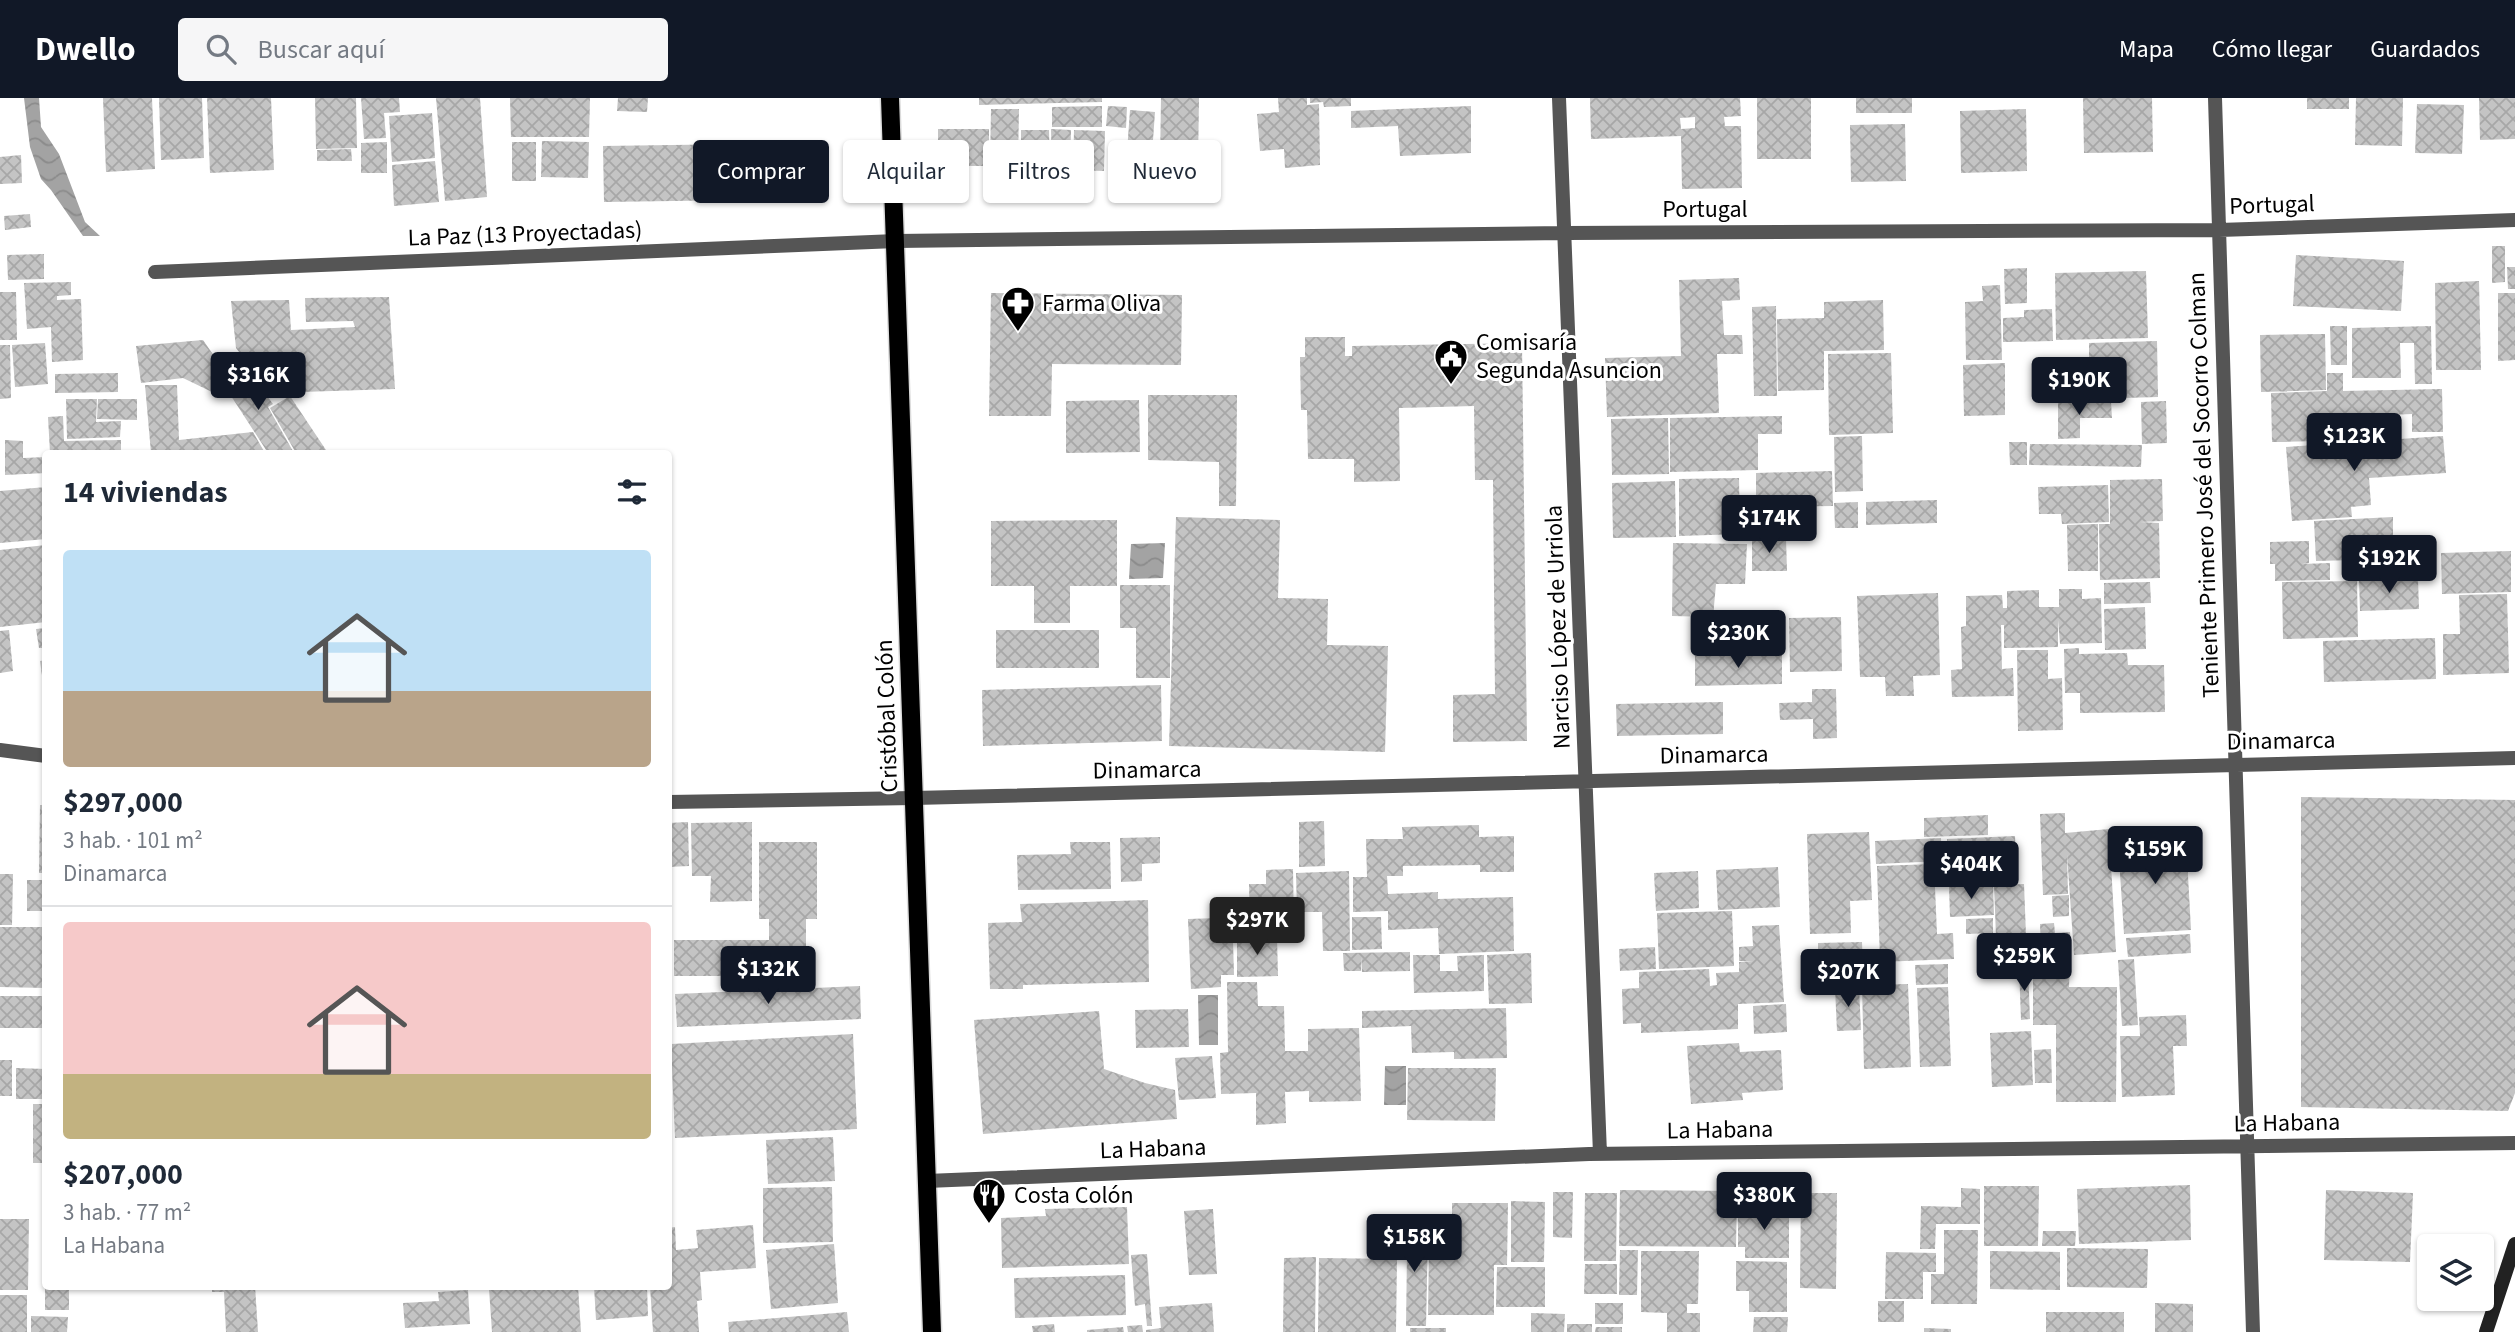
<!DOCTYPE html>
<html lang="es">
<meta charset="utf-8">
<style>
body{margin:0;font-family:"Source Sans 3",sans-serif;background:#f6f6f7;color:#1f2937;height:100vh;display:flex;flex-direction:column;font-size:26px;white-space:nowrap}
*{box-sizing:border-box;margin:0}
p{font-size:23px;color:#747a83}
.icon{flex:none;width:38px;height:38px;fill:none;stroke:currentColor;stroke-width:2;stroke-linecap:round;stroke-linejoin:round}
.map{position:relative;flex:1;overflow:hidden}
.side{position:absolute;left:42px;top:352px;width:630px;height:840px;display:flex;flex-direction:column;background:#fff;border-radius:7px;box-shadow:0 2px 5px #0004}
.side>*{flex:none}
.hud{position:absolute;left:693px;top:42px;width:665px;height:63px;display:flex;gap:14px}
.controls{position:absolute;left:2417px;top:1136px;display:grid;gap:14px}
.controls a{display:grid;place-items:center;width:77px;height:77px;border-radius:7px;background:#fff;box-shadow:0 2px 5px #0004;font-size:35px}
.price{position:absolute;translate:-50% -60px;padding:0 16px;border-radius:7px;background:#111827;color:#fff;font-size:23px;line-height:46px;filter:drop-shadow(0 2px 4px #0008)}
.price::after{content:'';position:absolute;left:50%;top:42px;width:21px;height:16px;margin-left:-10px;background:inherit;clip-path:polygon(0 0,100% 0,50% 100%)}
.price.active{background:#222;color:#fff}
ul{padding:0;list-style:none}
li{display:grid;align-content:center;gap:14px;height:371px;padding:0 21px}
li+li{border-top:2px solid #e0e1e3}
li span{display:grid;place-items:center;height:217px;border-radius:7px;color:#555}
li>.icon{margin-inline-start:auto}
span .icon{width:126px;height:126px;fill:#fffc;stroke-width:1}
li b{font-size:30px}
h2{display:flex;justify-content:space-between;align-items:center;height:84px;padding:0 21px;font-size:30px}
.chip{padding:0 24px;border-radius:7px;background:#fff;box-shadow:0 2px 5px #0004;font-size:24px;line-height:63px}
.chip.active{background:#111827;color:#fff}
header{display:flex;align-items:center;gap:42px;box-sizing:border-box;height:98px;padding:0 35px;background:#111827;color:#fff}
header strong{font-size:33px}
nav{display:flex;gap:38px;margin-inline-start:auto;font-size:24px}
.search{width:490px;height:63px;background:#f6f6f7;display:flex;align-items:center;gap:18px;box-sizing:border-box;padding:0 24px;border-radius:7px;color:#747a83;font-size:26px}
.map>svg:first-child{display:block}
.water{fill:url(#water-waves)}
.building{fill:url(#building-cross-hatch);fill-rule:evenodd}
.lines{fill:none;stroke-linecap:round;stroke-linejoin:round}
.primary-casing{stroke:#dbdbdb;stroke-width:21}
.street{stroke:#555;stroke-width:14}
.secondary{stroke:#222;stroke-width:14}
.primary{stroke:#000;stroke-width:18}
.labels{text-anchor:middle;dominant-baseline:central;stroke-width:6;stroke-linejoin:round;paint-order:stroke}
.street-label{font-size:24px;fill:#000;stroke:#fff}
.poi-label{font-size:24px;fill:#000;stroke:#fff;text-anchor:start}
</style>
<header>
<strong>Dwello</strong>
<div class="search"><svg class="icon" aria-label="search" viewBox="0 0 24 24"><circle cx="10" cy="10" r="6"/><path d="M15 15l6 6"/></svg>Buscar aquí</div>
<nav><a>Mapa</a><a>Cómo llegar</a><a>Guardados</a></nav>
</header>
<div class="map">
<svg width="2515" height="1234" viewBox="0 0 2515 1234">
<defs>
<pattern id="water-waves" width="16" height="10" patternUnits="userSpaceOnUse" patternTransform="scale(1.75)"><rect width="16" height="10" fill="#a3a3a3"/><path d="M0 5q4-4 8 0t8 0" fill="none" stroke="#8b8b8b"/></pattern>
<pattern id="building-cross-hatch" width="8" height="8" patternUnits="userSpaceOnUse" patternTransform="scale(1.75)"><rect width="8" height="8" fill="#c4c4c4"/><path d="M0 0l8 8M0 8l8-8" fill="none" stroke="#a7a7a7"/></pattern>
</defs>
<rect width="100%" height="100%" fill="#fff"/>
<path class="water" d="M24,0H39L41,29L59,56L85,124L100,138H83L51,92L41,81L30,49Z
M1165,445L1163,480L1129,481L1131,446Z
M1198,897H1218V947H1199Z
M1385,968H1406V1007H1384Z"/>
<path class="building" d="M103,0H152L155,71L106,74Z
M159,0H202L204,60L161,62Z
M207,0H271L274,72L210,75Z
M315,0H356L357,50L316,51Z
M361,0H399L400,14L384,15L386,40L364,41Z
M436,0H480L487,99L445,103Z
M510,0H590L589,39H511Z
M618,0H648L647,14L617,13Z
M979,0H1102V4L979,7Z
M1161,0H1199L1198,66L1160,65Z
M1278,0H1307V7L1319,6L1320,67L1285,70L1284,51L1260,53L1257,16L1279,14Z
M1310,0H1351V8L1324,9L1323,4L1310,5Z
M1590,0H1740L1741,18L1724,19L1725,28H1741L1742,90L1682,91L1681,38L1591,41ZM1695,19V30L1681,31L1680,20Z
M1757,0H1811V61H1757Z
M1856,0H1912V15H1856Z
M2083,0H2152L2153,54L2084,55Z
M2307,0H2349V11H2307Z
M2356,0H2403L2402,48L2355,47Z
M2479,0H2515V41L2480,42Z
M2417,6L2464,7L2462,56L2415,55Z
M1102,8V29H1052V9Z
M1108,8L1127,9L1126,30L1106,28Z
M1471,8V55L1400,58L1398,28L1351,30V13Z
M991,11H1019L1018,65H990Z
M2026,11L2027,73L1961,75L1960,13Z
M1130,12L1155,14L1151,70L1126,68Z
M432,15L435,60L392,64L389,18Z
M1905,26L1906,83L1851,84L1850,27Z
M938,31H989V68H938Z
M1051,31L1071,32L1070,74L1052,75Z
M1021,32H1049L1050,77L1021,76Z
M1074,32L1105,33L1104,73L1073,72Z
M542,43L589,44L588,80L541,79Z
M387,44V75H361V45Z
M512,44H536V83H512Z
M742,46V102L604,104L603,48Z
M351,51L352,63H317V52Z
M21,57L22,85L0,86V59Z
M435,63L439,104L394,108L392,67Z
M30,116L31,129L5,132L4,118Z
M2492,148H2505V184L2492,185Z
M44,156V181L8,182L7,157Z
M2296,157L2404,163L2401,213L2293,208Z
M2507,169H2515V191H2508Z
M2027,170V205L2005,206L2004,171Z
M2146,173L2148,240L2056,242L2055,175Z
M1739,180L1740,202L1722,203L1724,237H1742L1743,256H1717L1719,315L1607,319L1605,260L1681,258L1679,182Z
M2479,183L2481,272H2436L2435,185Z
M71,184V197L57,198V202L81,201L83,262L52,264L51,229L27,231L24,185Z
M2000,187L2002,262H1966L1965,204L1983,203L1982,188Z
M0,194H16L17,242H0Z
M991,195L1182,197L1181,267L1052,266L1051,318H989Z
M2498,195H2515V262L2498,263Z
M389,199L395,291L270,295L236,250L231,203L289,202L291,232L355,229L353,223L306,224L305,200Z
M1883,202L1884,252L1824,253V292L1778,293L1777,221L1824,220V204Z
M1776,208L1777,298H1754L1752,209Z
M2052,211L2053,243L2003,244V220L2024,219V212Z
M2330,228H2347V267H2331Z
M2431,228L2432,286H2415L2414,245H2400L2401,280H2352V230Z
M2325,236L2326,292L2261,294L2260,237Z
M1305,239H1345V258H1352V248L1522,245L1527,643L1453,644V597L1495,596L1493,382H1475L1474,308L1399,310L1400,383L1354,384V361H1308L1307,312H1301L1300,259H1305Z
M203,242L228,278L210,293L183,280L141,285L136,248Z
M2157,243L2158,299L2089,301V245Z
M45,245L48,286L15,289L12,247Z
M0,247H10L11,300L0,301Z
M1891,255L1893,335L1829,337L1828,256Z
M2005,265V317L1964,318L1963,267Z
M246,270L273,306L268,309L294,355H268L224,287Z
M118,275V294L55,295V276Z
M2327,275H2343V293L2442,291L2443,334H2412V316L2364,318V342L2272,344L2271,295L2327,293Z
M145,287H177L179,342L253,334L265,355H151Z
M1148,297H1237L1236,408H1219V364L1148,362Z
M290,298L328,355H296L270,310Z
M66,301H97L96,324L121,323L120,339L67,341Z
M98,301H137V322L97,321Z
M1139,302L1140,354L1066,355V303Z
M2166,303L2167,345L2142,346L2141,304Z
M2111,304L2112,320H2080V340L2058,341V305Z
M63,318L64,343L121,342V355H50L48,319Z
M1782,318V336H1758V372L1670,374V320Z
M1668,320L1669,376L1612,377L1611,321Z
M1862,338L1863,393L1835,394L1834,339Z
M2443,338L2446,375L2369,380L2371,407L2351,409L2352,419L2292,423L2286,349Z
M5,342L23,343V360L46,359V375L5,377Z
M2009,344H2027V367H2010Z
M2030,346L2142,347L2141,369L2029,367Z
M1832,373L1833,408L1756,409V375Z
M1739,380L1740,436L1679,438V381Z
M2162,381L2163,423L2140,424L2159,425L2160,480L2100,482L2099,426H2110V382Z
M1675,383L1676,439L1613,440L1612,385Z
M2108,387L2109,424L2062,426L2061,416H2039L2038,389Z
M46,389V441L0,445V393Z
M1937,402V425L1866,427V404Z
M1858,404V430H1835L1834,405Z
M1176,419L1280,422L1278,500L1328,501L1327,547L1388,548L1385,654L1169,648Z
M2393,419V461L2316,463L2314,423Z
M1117,422V488H1070V525H1034V488H991V423Z
M2098,426V473H2068L2067,427Z
M1786,441L1787,473H1752V442Z
M2309,443V465L2302,466L2330,465V482L2275,483V466H2270V444Z
M1673,445L1747,446L1745,486H1716L1713,519L1672,518Z
M46,447V524L0,529V452Z
M2511,453V494L2442,496L2441,455Z
M2418,481L2419,511L2360,513L2359,482Z
M2357,483L2358,539L2283,541L2282,484Z
M2150,484L2151,505L2104,506V485Z
M1120,487H1170V580H1136V530H1120Z
M2059,491H2082V501L2101,500L2102,545L2060,546L2058,522V549L2004,550V527H2001L2002,571L2013,570L2014,598L1952,599L1951,572L1962,571L1961,529L1966,528V498L2002,497L2003,510H2007V493L2039,492V509H2059Z
M1938,495L1940,577L1913,578L1914,598H1886L1885,579H1860L1857,498Z
M2507,496L2509,575L2443,577V536H2460L2459,497Z
M2145,509L2146,551L2105,552L2104,511Z
M1841,519L1842,573L1790,574L1789,520Z
M46,530V550H39L36,531Z
M9,532L13,573L0,575V533Z
M996,532H1099V570H996Z
M2435,540L2436,581L2324,584L2323,543Z
M2079,550V556L2127,555L2128,567H2164L2165,614L2080,615V595H2065L2064,551Z
M2017,552H2048V581L2062,580L2063,632L2018,633Z
M1782,556V586L1695,588V558Z
M46,562V592H44L40,563Z
M1161,587L1162,643L983,648L982,592Z
M1812,591H1836L1837,640L1813,641V621L1780,622L1779,605L1812,604Z
M1723,604V636L1617,638L1616,606Z
M2301,699L2515,702V995L2508,1013L2301,1009Z
M40,707H46V775H39Z
M2065,715V735L2109,731L2116,854L2074,857L2067,756L2068,796L2043,797L2040,716Z
M1988,717V737L1924,739V720Z
M1324,723L1325,768L1299,769V724Z
M688,724L689,768L668,769V725Z
M752,724V803L710,804L711,778H692L691,725Z
M1479,727V739L1514,738V774H1480V767L1403,768V778H1387L1388,796L1438,794V801L1513,799L1514,853L1439,856L1438,830L1388,832V813L1353,814V779H1367L1366,741H1403L1402,729Z
M1869,734L1872,802L1850,803L1851,835L1810,836L1807,736Z
M2015,738L2017,784L1949,787L1947,741Z
M1160,739V765L1142,766V783L1121,784L1120,740Z
M1941,740L1942,763L1876,766L1875,743Z
M2186,741L2191,832L2124,836L2118,745Z
M759,744H817V821H806V878H674V842H769V821H759Z
M1070,744H1110L1111,791L1018,792L1017,757L1071,756Z
M1934,766L1937,836L1953,835L1954,861L1880,864L1877,768Z
M1778,769L1780,809L1718,812L1716,772Z
M1293,771L1294,829H1250L1249,786H1266V772Z
M1349,773L1350,853H1323L1322,814H1297L1296,775Z
M1698,773L1699,810L1656,813L1654,775Z
M0,776H13L12,827H0Z
M27,782H46V813H27Z
M2024,786L2027,863L1997,865L1994,787Z
M1993,787L1994,817L1950,819L1949,789Z
M2069,797V818L2053,819L2052,798Z
M1148,802L1149,884L1023,887V891H990L988,825L1022,824L1020,806Z
M1732,813L1734,868L1659,871L1657,815Z
M1352,819H1381L1382,851L1352,852Z
M1218,820L1219,844L1233,843L1234,877H1221V889L1191,891L1188,821Z
M1993,820V835L1966,836V821Z
M2054,825L2055,835L2070,834L2071,849L2041,851L2040,826Z
M1779,827L1784,904L1738,906V931L1641,935V925L1623,926L1622,891L1639,890V874L1709,871L1710,888L1717,887L1716,875L1739,874V864H1753L1739,863V849L1753,848L1752,828Z
M0,829H46V890L0,889Z
M2190,836L2191,855L2128,859L2126,840Z
M1277,839L1278,878L1237,879V840Z
M1862,844L1863,870L1818,871V845Z
M1655,849L1656,871L1620,873L1619,851Z
M1410,854V873L1362,874L1361,859V873H1344L1343,855Z
M1531,855L1532,905L1489,906L1487,857Z
M1413,857H1440V873H1458L1457,858L1484,857V893L1414,895Z
M2033,858H2070L2069,889H2117L2116,1004H2056V927H2033Z
M2134,861L2138,927L2122,928L2118,862Z
M1948,866V886L1916,887L1915,867Z
M2028,868L2030,921L2021,922L2019,869Z
M1227,884H1257L1258,908H1284L1285,953H1308V931L1359,930L1361,1003L1309,1004V993L1285,994L1286,1025L1256,1027V995L1221,996L1220,955L1228,954Z
M1908,886L1911,969L1864,971L1862,887Z
M860,888L861,921L677,929L675,896Z
M1859,889L1861,932L1837,933L1835,890Z
M1948,889L1951,968L1920,969L1917,890Z
M0,898H44V930H0Z
M1786,906L1787,934L1754,936L1753,908Z
M1506,910L1507,960L1454,961V954L1412,955L1411,928L1362,930V913Z
M1188,911L1189,949L1136,950L1135,912Z
M1099,913L1104,971L1145,985L1175,992L1177,1021L983,1036L974,922Z
M2186,917L2187,948H2173L2175,997L2122,999L2120,938H2140L2139,919Z
M2031,933L2033,987L1992,989L1990,935Z
M853,936L857,1031L675,1040L671,946Z
M1739,945L1740,954L1781,952L1783,992L1742,995L1743,1002L1691,1006L1687,948Z
M2051,951L2052,985H2035L2034,952Z
M1212,958L1216,1000L1179,1002L1175,960Z
M0,962H12V998H0Z
M16,970L46,971V1001H16Z
M1408,970H1496L1495,1023L1407,1022Z
M33,1006H46V1065H33Z
M833,1039L835,1083L768,1086L766,1042Z
M2190,1087L2191,1142L2079,1146L2077,1091Z
M1984,1088H2039L2038,1148H1984Z
M832,1089L833,1144L763,1145V1090Z
M1961,1090L1980,1091V1126H1936L1935,1151H1920L1921,1108L1961,1109Z
M1620,1092L1737,1093L1736,1149L1619,1148Z
M2326,1092L2413,1095L2410,1164L2324,1162Z
M1553,1094H1573L1572,1140L1553,1139Z
M1585,1095H1617L1616,1163H1584Z
M1801,1095H1837L1836,1191L1800,1190Z
M1511,1103L1545,1104L1544,1164H1511Z
M1452,1105H1508L1507,1167H1494V1217H1428L1429,1148H1452Z
M1738,1108L1789,1109V1160H1745V1149H1738Z
M1127,1109L1129,1166L1002,1170L1001,1120L1046,1118L1045,1111Z
M1213,1111L1217,1176L1189,1177L1184,1113Z
M0,1121H29L28,1192H0Z
M753,1127L756,1170L700,1174L702,1202L697,1203L699,1234H653L650,1188H668V1130L675,1129L676,1152L698,1150L696,1132Z
M1944,1132H1978L1977,1206H1931V1176H1944Z
M2043,1133H2076L2075,1148H2042Z
M1386,1135L1428,1136L1426,1228H1406L1407,1155L1418,1154H1404V1149H1386Z
M834,1146L838,1205L771,1211L766,1152Z
M2067,1150L2148,1151L2147,1190L2067,1189Z
M1620,1152H1638L1637,1197H1619Z
M1641,1153H1699L1698,1206H1687V1215H1700V1234H1667V1215L1641,1214Z
M1990,1153L2060,1154V1192L1990,1191Z
M1886,1154L1936,1155V1174H1923V1201H1885Z
M1147,1156L1152,1228H1147L1145,1206L1135,1208L1131,1157Z
M1316,1159L1315,1234H1283L1284,1160Z
M1319,1160L1397,1161L1396,1234H1318Z
M1736,1163L1787,1164V1214H1749V1193H1736Z
M1585,1166H1617V1196H1584Z
M1497,1169H1545V1209H1496Z
M1125,1177L1126,1217L1015,1220L1014,1180Z
M45,1188H69V1212H45Z
M212,1188H255L258,1234H226L224,1194H212Z
M526,1188H578L581,1234H492L489,1191Z
M594,1188H647L648,1218L596,1222Z
M468,1192L470,1226L405,1230L403,1205L439,1203L438,1194Z
M0,1197H27V1234H0Z
M1878,1203H1904V1224H1878Z
M1212,1205L1214,1234H1146V1232L1161,1230L1159,1209Z
M1595,1205H1623V1226H1595Z
M2155,1205L2193,1206V1234H2155Z
M847,1214L849,1234H729L728,1224Z
M2046,1214H2124V1234H2046Z
M1531,1215L1565,1216L1564,1234H1531Z
M31,1218L68,1219L67,1234H31Z
M1754,1219H1788L1787,1234H1753Z
M1054,1226L1055,1234H1033L1032,1228Z
M1567,1226H1592V1234H1567Z
M1142,1227L1143,1234H1128L1127,1228Z
M1123,1229L1124,1234H1087V1232Z
M1596,1229H1622V1234H1595Z
M1410,1230H1446V1234H1410Z
M1924,1230L1951,1231V1234H1924Z"/>
<g class="lines">
<defs>
<path id="primary" d="M890,0L932,1234"/>
</defs>
<use href="#primary" class="primary-casing"/>
<path class="street" d="M1559,0L1600,1056
M2215,0L2253,1234
M155,174L896,143L1566,135L2219,132L2515,122
M0,652L46,658
M668,704L914,700L2515,660
M927,1083L1589,1056L2515,1045"/>
<path class="secondary" d="M2486,1234L2515,1146"/>
<use href="#primary" class="primary"/>
</g>
<defs>
<symbol id="pharmacy-pin" viewBox="-11 -11 22 30"><path d="M0 17L-7.5 6A9.5 9.5 0 1 1 7.5 6Z" fill="#000" stroke="#fff"/><path d="M-2-6h4v4h4v4h-4v4h-4v-4h-4v-4h4Z" fill="#fff"/></symbol>
<symbol id="civic-pin" viewBox="-11 -11 22 30"><path d="M0 17L-7.5 6A9.5 9.5 0 1 1 7.5 6Z" fill="#000" stroke="#fff"/><path d="M-.6-6.5H3V-4.5H.6V-3L4-1V1h2V6H-6V1h2V-1L-.6-3ZM-1.2 2.5V6h2.4V2.5Z" fill="#fff"/></symbol>
<symbol id="restaurant-pin" viewBox="-11 -11 22 30"><path d="M0 17L-7.5 6A9.5 9.5 0 1 1 7.5 6Z" fill="#000" stroke="#fff"/><path d="M-5-6h1v4h1v-4h1v4h1v-4h1v5L-1.5 .5V6h-2V.5L-5-1ZM5-6V6H3V1.5H1.5Q1.5-4 5-6Z" fill="#fff"/></symbol>
</defs>
<g fill-rule="evenodd">
<use href="#pharmacy-pin" x="999" y="186" width="38" height="52"/>
<use href="#civic-pin" x="1432" y="239" width="38" height="52"/>
<use href="#restaurant-pin" x="970" y="1078" width="38" height="52"/>
</g>
<g class="labels">
<g class="street-label">
<text transform="translate(2272 107) rotate(-2)">Portugal</text>
<text x="1705" y="111">Portugal</text>
<text transform="translate(525 136) rotate(-2)">La Paz (13 Proyectadas)</text>
<text transform="translate(2204 387) rotate(-92)">Teniente Primero José del Socorro Colman</text>
<text transform="translate(1558 529) rotate(-92)">Narciso López de Urriola</text>
<text transform="translate(887 618) rotate(-92)">Cristóbal Colón</text>
<text transform="translate(2281 643) rotate(-1)">Dinamarca</text>
<text transform="translate(1714 657) rotate(-1)">Dinamarca</text>
<text transform="translate(1147 672) rotate(-1)">Dinamarca</text>
<text transform="translate(2287 1025) rotate(-1)">La Habana</text>
<text transform="translate(1720 1032) rotate(-1)">La Habana</text>
<text transform="translate(1153 1051) rotate(-2)">La Habana</text>
</g>
<g class="poi-label">
<text x="1042" y="205">Farma Oliva</text>
<text x="1476" y="244">Comisaría<tspan x="1476" dy="28">Segunda Asuncion</tspan></text>
<text x="1014" y="1097">Costa Colón</text>
</g>
</g>
</svg>
<div class="controls">
<a><svg class="icon" aria-label="layers" viewBox="0 0 24 24"><path d="M12 4l9 5-9 5-9-5zM3 14l9 5 9-5"/></svg></a>
</div>
<b class="price" style="left:258px;top:314px">$316K</b>
<b class="price" style="left:2079px;top:319px">$190K</b>
<b class="price" style="left:2354px;top:375px">$123K</b>
<b class="price" style="left:1769px;top:457px">$174K</b>
<b class="price" style="left:2389px;top:497px">$192K</b>
<b class="price" style="left:1738px;top:572px">$230K</b>
<b class="price" style="left:2155px;top:788px">$159K</b>
<b class="price" style="left:1971px;top:803px">$404K</b>
<b class="price active" style="left:1257px;top:859px">$297K</b>
<b class="price" style="left:2024px;top:895px">$259K</b>
<b class="price" style="left:768px;top:908px">$132K</b>
<b class="price" style="left:1848px;top:911px">$207K</b>
<b class="price" style="left:1764px;top:1134px">$380K</b>
<b class="price" style="left:1414px;top:1176px">$158K</b>
<div class="hud">
<a class="chip active">Comprar</a>
<a class="chip">Alquilar</a>
<a class="chip">Filtros</a>
<a class="chip">Nuevo</a>
</div>
<section class="side">
<h2>14 viviendas<svg class="icon" aria-label="filters" viewBox="0 0 24 24"><path d="M4 7h16M4 17h16"/><circle cx="9" cy="7" r="2"/><circle cx="15" cy="17" r="2"/></svg></h2>
<ul>
<li><span style="background:linear-gradient(#bfe0f5 65%,#b9a48a 0)"><svg class="icon" aria-label="home" viewBox="0 0 24 24"><path d="M3 11l9-7 9 7M6 9v11h12V9"/></svg></span><div><b>$297,000</b><p>3 hab. · 101 m²</p><p>Dinamarca</p></div></li>
<li><span style="background:linear-gradient(#f6c9c9 70%,#c2b280 0)"><svg class="icon" aria-label="home" viewBox="0 0 24 24"><path d="M3 11l9-7 9 7M6 9v11h12V9"/></svg></span><div><b>$207,000</b><p>3 hab. · 77 m²</p><p>La Habana</p></div></li>
</ul>
</section>
</div>
